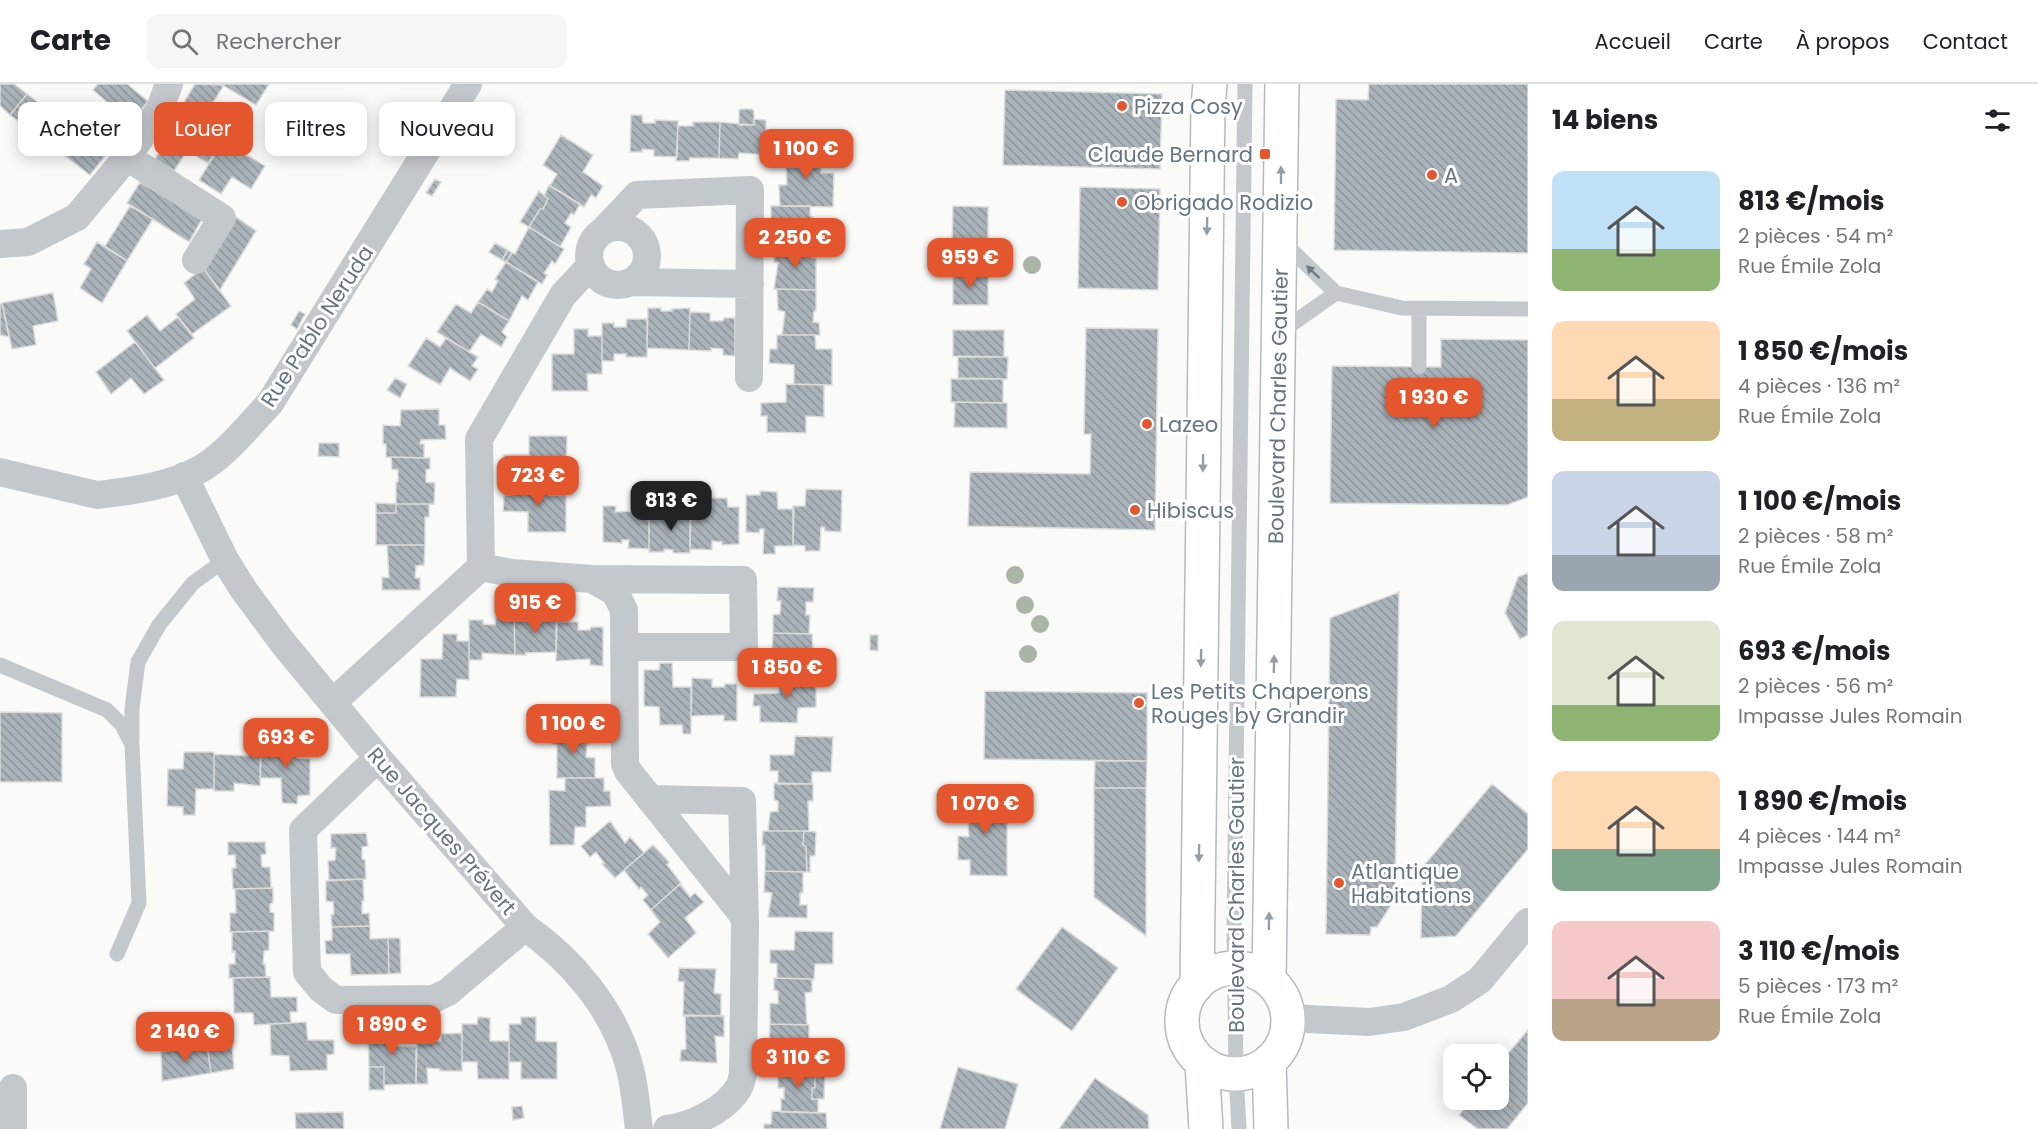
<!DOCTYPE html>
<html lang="fr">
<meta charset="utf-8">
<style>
body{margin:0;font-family:Poppins,sans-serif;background:#f6f6f6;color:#202124;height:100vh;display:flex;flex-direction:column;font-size:22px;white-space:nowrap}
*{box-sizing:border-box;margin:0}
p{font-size:20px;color:#757577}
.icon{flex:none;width:33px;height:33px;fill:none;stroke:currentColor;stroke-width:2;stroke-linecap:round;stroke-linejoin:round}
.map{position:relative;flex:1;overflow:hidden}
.sheet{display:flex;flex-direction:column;background:#fff;width:510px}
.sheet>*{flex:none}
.hud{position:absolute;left:18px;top:18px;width:570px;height:54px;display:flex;gap:12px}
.buttons{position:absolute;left:1443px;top:960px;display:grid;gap:12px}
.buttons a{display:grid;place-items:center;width:66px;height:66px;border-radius:12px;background:#fff;box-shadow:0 3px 15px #0003;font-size:30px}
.price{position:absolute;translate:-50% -51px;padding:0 14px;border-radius:12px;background:#e4572e;color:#fff;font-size:20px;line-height:39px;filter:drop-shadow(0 2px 3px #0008)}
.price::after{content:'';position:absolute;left:50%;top:36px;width:18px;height:14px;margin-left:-9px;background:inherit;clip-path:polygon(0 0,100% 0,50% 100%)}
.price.on{background:#222;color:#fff}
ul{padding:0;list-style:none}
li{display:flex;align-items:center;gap:18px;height:150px;padding:0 24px}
li span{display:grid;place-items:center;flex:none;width:168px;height:120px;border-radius:12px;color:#555}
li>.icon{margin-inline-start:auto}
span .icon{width:72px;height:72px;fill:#fffc;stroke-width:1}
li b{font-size:26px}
h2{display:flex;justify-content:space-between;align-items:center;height:72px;padding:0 24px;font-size:26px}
.tag{padding:0 21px;border-radius:12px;background:#fff;box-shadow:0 3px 15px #0003;font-size:21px;line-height:54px}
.tag.on{background:#e4572e;color:#fff}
header{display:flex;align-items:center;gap:36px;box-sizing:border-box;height:84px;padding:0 30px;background:#fff;border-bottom:2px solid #e0e0e0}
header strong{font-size:28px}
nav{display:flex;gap:33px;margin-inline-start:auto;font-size:21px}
.search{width:420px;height:54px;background:#f6f6f6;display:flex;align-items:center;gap:15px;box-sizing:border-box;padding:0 21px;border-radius:12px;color:#757577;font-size:22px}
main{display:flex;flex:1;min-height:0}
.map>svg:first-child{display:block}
.building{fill:url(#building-back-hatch);stroke:#dcdcda;stroke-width:1.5}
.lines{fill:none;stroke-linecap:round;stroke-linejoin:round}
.primary-casing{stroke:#b5babe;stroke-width:36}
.service{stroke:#c3c8cc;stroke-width:15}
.minor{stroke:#c3c8cc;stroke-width:28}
.primary{stroke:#fff;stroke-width:33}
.tree{fill:#aab4a7}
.oneway{fill:#939fa8}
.oneway2{fill:#6a7a87}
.poi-dot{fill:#e4572e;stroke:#fff;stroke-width:2}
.labels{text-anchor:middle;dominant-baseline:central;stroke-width:6;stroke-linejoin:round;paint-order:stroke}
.poi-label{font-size:21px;fill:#657683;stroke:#fff;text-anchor:start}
.street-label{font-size:21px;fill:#657683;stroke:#fff}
</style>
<header>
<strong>Carte</strong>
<div class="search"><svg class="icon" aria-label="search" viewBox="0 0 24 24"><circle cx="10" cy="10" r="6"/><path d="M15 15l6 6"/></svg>Rechercher</div>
<nav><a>Accueil</a><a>Carte</a><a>À propos</a><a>Contact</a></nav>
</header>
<main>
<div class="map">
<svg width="1528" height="1045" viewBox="0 0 1528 1045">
<defs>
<pattern id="building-back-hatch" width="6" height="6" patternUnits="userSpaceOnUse" patternTransform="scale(1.5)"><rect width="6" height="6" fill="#aab3b9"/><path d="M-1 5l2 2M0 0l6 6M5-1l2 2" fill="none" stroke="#8e969c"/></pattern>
</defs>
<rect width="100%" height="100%" fill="#fafaf8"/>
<path class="building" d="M0,0H14L27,10L10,31L0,22Z
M98,0H127L148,17L117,57L97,42L112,22L93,6Z
M195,0L224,1L198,43L177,30Z
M221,0H269L256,21Z
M1369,0H1528V169L1334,166L1336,15L1368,16Z
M1005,6L1162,10L1160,85L1003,81Z
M27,10L66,40L45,68L26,52L31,46L10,31Z
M741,25H752L754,27V41H739V26Z
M631,31H642L643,39H655V36L678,37L677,73L654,72V66L642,65V68H630Z
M180,32L223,57L208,79L187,67L174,87L155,75Z
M754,35L766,36V71L739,69L738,75L719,74L720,38L754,41Z
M693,38H720L719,74H690L689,77H676L678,42H693Z
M66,40L86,56L97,42L117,57L90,91L51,61Z
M766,46H780L779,67H765Z
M561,51L593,71L583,88L603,102L596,114L591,111L584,123L550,102L557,90L543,81Z
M223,57L265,82L251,105L232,93L221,110L199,96Z
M785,62L820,63L821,89H834L833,123L780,122L779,101H787Z
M435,95L441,98L432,112L426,109Z
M140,98L202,135L189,158L127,119Z
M549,101L580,120L574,131L571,129L565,139L571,143L560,163L529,143L540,125H543L548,115L544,112Z
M1080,103L1160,105L1158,206L1078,204Z
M539,107L548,115L543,125H540L529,143L520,138Z
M130,122L153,135L127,177L105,162Z
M771,122H810V132L813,133L812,163L771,162V147H774V136H771Z
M953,122L988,123V157H952Z
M236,133L256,147L220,206L203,184Z
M529,143L564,165L555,180L552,177L544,189L547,191L542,200L506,178L512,169L515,170Z
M956,157H992L991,190L956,189Z
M97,158L127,177L102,219L80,204L91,185L84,180Z
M495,159L508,166L502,176L489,168Z
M775,163H812V174H816V206L774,205L778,179L774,178Z
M508,166L512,169L506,178L502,176Z
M506,178L538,198L528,216L522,212L509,237L478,218L487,205L492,208L498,197L495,195Z
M203,184L231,222L192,250L176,230L195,215L184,199Z
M953,189L988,190V221H953Z
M777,205L816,206V227H814L813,238L819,239L820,251H782L785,228L778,226Z
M53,209L58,237L33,242L36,261L12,265L2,219Z
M478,218L509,237L502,248L507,253L501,263L481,250L469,268L437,248L456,220L471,229Z
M2,219L9,253L0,251V220Z
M648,224H661V227H672V225L690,224L689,266L647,264Z
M299,227L305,230L297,245L291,241Z
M690,228L710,229V237H723L724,234H735V272L723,271V265L711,264V267L689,266Z
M147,231L160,247L178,233L194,254L155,284L127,247Z
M627,235H647V273H626V270H614V277H602V239H614V243H626Z
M1086,244L1158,245L1155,446L968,442L970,388L1090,390L1091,350H1084Z
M574,245H588V252H602V290H587L588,307H552V270H574Z
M953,246H1004V273L953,272Z
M777,251H815L816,265H832V301L794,300V281L769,279L770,265H777Z
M426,254L440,263L446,254L478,273L472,282L478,285L470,297L450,284L440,301L408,282Z
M1441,255L1528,256V413L1507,421L1330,419L1332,282L1441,283Z
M135,258L164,296L144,310L131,294L111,310L96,288Z
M958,273H1008L1007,295L958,294Z
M395,294L407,300L400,314L387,306Z
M951,295H1003V319L951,318Z
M786,300L824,301V333L806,332V349L767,348V332H761V319L786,318Z
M955,318L1007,319V344L954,343Z
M439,325V341H445L446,355L421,356L420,360H424V374L386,373V360H383V341L400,342L401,326Z
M529,352H567L566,388H549L548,400L511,399V388H503L504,371H529Z
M319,359H339V373L318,372Z
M391,373L430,374V385L426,386V398L435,399L434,420H396V398H398V386L392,385Z
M511,399L548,400V411L566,412V448H528V428L503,427L504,411H511Z
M806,405L842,406L841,448L825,447L824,443H821L820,467H805V462L793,461V422H805Z
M760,407L777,408L778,425H794L793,462H775V470H763L764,445H760L759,449L746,448V411H760Z
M703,414H727L728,423H739V460L722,461V458L712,457V466L690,465L691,427H702Z
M376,419L396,420V429H376Z
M396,420H429V433H425V461H376V429H396Z
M603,422H616L615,428L649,426V465L628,464L629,456H622V459L603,458Z
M673,424H690V469H673V466L664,465V468H649V431L673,432Z
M387,461H425L424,481L416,482L415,494H420V506H382V493L389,494Z
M1528,489V551L1520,555L1505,529L1518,493Z
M778,503L814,504L813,518H806V531H810L809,550L773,549V531L780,530L781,517H777Z
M1399,508L1395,815L1377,843H1371L1370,851L1326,850L1330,534Z
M543,529H556V568L525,569L526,571H515L514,533H543Z
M496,533H514L515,571L482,569V576H469V536H483V540L495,541Z
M557,538H578V546H590L591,543H603V582L590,581V575L556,577Z
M773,549L812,550L813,566H817V569L821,570V573H817L816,593L768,591V565H772Z
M443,550H457V557H469V596L457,595L456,613H420L421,575H442Z
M870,551H878V567L870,566Z
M660,579H672L673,603H691V650H683L682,641H660L659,623L644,622V586H659Z
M779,591L816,593V623L798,624L797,639L760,638V622H753L754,610L779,609Z
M692,594L712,595V603H724L725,600H737V637H724V631L691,632Z
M985,607L1147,609V677L984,675Z
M0,628L62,629V698H0Z
M552,647H590V660H587L586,673L595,674V694H557V661L552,660Z
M795,652L833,653L831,688H812V700H778V687H770V671H794Z
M261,657L297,658V674L310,675V711L298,712L297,720L282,719L281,694H260Z
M248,666H261L260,702L234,699V707H214V670L248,672Z
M184,668H214V705H196L195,731H183V723L167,722L168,685H183Z
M1095,677H1147L1146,704H1094Z
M565,694H604V707H610L611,722L586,723V743H575L574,761H550L549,706L565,707Z
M774,699L813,700V717H808L809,747H768L770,728L778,727V717L774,716Z
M1492,700L1528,730V765L1456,852L1421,854L1422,784Z
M1094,704H1146V852L1094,813Z
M960,711L1007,713V792L970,791V776H958V752L969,753L968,736H959Z
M610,737L625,759L630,753L644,769L615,794L602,780L604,779L596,768L590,773L581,762Z
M763,747H804L803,761L806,762L807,788L765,787V761H762Z
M804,747L816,748L815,772H810V788H807L806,762L803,761Z
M366,749L368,762L362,763V775L365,776L366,795L329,796L328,777L335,776L336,764H331V750Z
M228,758H265L266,770L261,771L262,783H270L271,804L233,805L232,784H236L235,771H228Z
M653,761L669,778L667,781L681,799L651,826L643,816L648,811L641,803L639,805L624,786Z
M765,787L803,788V809H800V821H807V834L768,833L772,809L764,808Z
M363,795L364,817H362V830L369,829L370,842L332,843L331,831L334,830L333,818L326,817V797Z
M680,800L690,813L695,809L704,818L685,834L696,849L668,874L648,850L660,838L651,826Z
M273,804V819L270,820V828L274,829V847L230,848V829H236L235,805Z
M370,842V855L388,854L389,890L351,891L350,870H326L325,857L332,856V843Z
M1062,843L1118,884L1072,947L1016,905Z
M269,847V866L264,867L263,880H265L266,893L229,894V880H235V867L232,868V848Z
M795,847L833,848V880H815L814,895L777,894V880L770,879V866H794Z
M388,854H400L401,889L389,890Z
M679,884L716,885L714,909L721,910V932H683L684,898L678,897Z
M270,893L271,913H297V928H290L291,939L254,941L253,929H234L233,894Z
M774,894L812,895V908L805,909L807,941L770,940V919L778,920V907L774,906Z
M685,931L724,932V953L715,952L717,979L680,977L681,966L686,965Z
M478,933L490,934V957H509V995H478L477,978H462V940H477Z
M521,933H536V957L557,958V995H521V978H509V940H521Z
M306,938L308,956H334V970L327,971V986L290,987L289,972L271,971L270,940Z
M384,938H397V962L416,963V1000L384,1001V983H369L368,945H384Z
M770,940L809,941V959H805L804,982L764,981L765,959L769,958Z
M1528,946V1019L1507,1045H1478L1459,1031L1471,1016H1498V981Z
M462,949V987H440V985L427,984L428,1000H416L417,954H428V957H441V950Z
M232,958L234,985L211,989L207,961Z
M207,961L211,989L162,997L161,968Z
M778,981L815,983V1004H812V1015H818V1029L781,1028V1015H784V1004H778Z
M369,983H384V1006H369Z
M815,983H825L824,1015H812V1004H815Z
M958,983L1018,1000L1005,1045H940Z
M1095,994L1148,1031L1149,1045H1059Z
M522,1022L524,1034L513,1036L512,1023Z
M772,1027L826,1029L827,1045H764V1040H771Z
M343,1028L344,1045H296L295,1029Z"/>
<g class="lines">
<defs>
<path id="primary" d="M1182 937a53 53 0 1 1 106 0a53 53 0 1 1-106 0Z
M1269,896L1282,0
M1197,901L1208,23L1210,0
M1269,977L1271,1045
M1202,980L1206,1045"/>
</defs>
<use href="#primary" class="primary-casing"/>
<path class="service" d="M1336,209L1402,224L1528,225
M1279,249L1336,209L1282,157
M1419,283V224
M0,581L107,626L122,641L132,661L139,819L117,870
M132,657V624L138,578L159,541L193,499L225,476
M1239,1045L1236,991L1234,844L1245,0"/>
<path class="minor" d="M127,73L222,134L196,176
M589 172a29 29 0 1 1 58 0a29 29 0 1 1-58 0Z
M602,148L637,111L750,106L749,294
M0,160L28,158L77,133L127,73L159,27L169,0
M632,198L750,200
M0,388L97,411C132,407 173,402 204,383C229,367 249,341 270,319L468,0
M184,392L225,476L243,505L283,559L378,674L525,843C572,876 613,924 629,981C635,1002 636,1023 639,1045
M481,483L511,489L592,495L615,508L624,526L625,680L628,687L743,831L745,839L743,990C742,994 741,1000 739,1003C726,1026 691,1042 667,1045
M592,495L743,496L744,563H624
M333,618L481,483L479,355L563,211L591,181
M378,674L303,746L307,888L321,905L336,916L434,915L448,908L525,843
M650,715L742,717L745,839
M1288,934L1369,938L1404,933L1451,915L1480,896L1528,838
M13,1004V1045"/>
<use href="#primary" class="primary"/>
</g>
<g class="tree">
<circle cx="1032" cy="181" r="9"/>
<circle cx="1015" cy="491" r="9"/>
<circle cx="1025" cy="521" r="9"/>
<circle cx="1040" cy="540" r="9"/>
<circle cx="1028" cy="570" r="9"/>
</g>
<defs><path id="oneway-solid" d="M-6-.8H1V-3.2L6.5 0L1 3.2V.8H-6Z" transform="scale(1.5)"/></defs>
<g class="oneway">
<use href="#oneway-solid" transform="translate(1281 91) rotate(-90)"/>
<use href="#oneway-solid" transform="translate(1207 142) rotate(91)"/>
<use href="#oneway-solid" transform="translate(1203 379) rotate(91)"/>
<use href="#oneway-solid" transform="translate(1201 574) rotate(91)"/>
<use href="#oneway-solid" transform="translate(1274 580) rotate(-89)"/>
<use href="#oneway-solid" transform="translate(1199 769) rotate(91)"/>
<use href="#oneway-solid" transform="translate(1269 837) rotate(-89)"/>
</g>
<use class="oneway2" href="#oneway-solid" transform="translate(1313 188) rotate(-137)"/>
<g class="poi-dot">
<circle cx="1122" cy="22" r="6"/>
<rect x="1259" y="64" width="12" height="12" rx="3"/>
<circle cx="1432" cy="91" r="6"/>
<circle cx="1122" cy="118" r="6"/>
<circle cx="1147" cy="340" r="6"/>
<circle cx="1135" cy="426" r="6"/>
<circle cx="1139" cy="619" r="6"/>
<circle cx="1339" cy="799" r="6"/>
</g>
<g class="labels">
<g class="poi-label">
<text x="1134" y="22">Pizza Cosy</text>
<text x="1253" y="70" text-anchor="end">Claude Bernard</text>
<text x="1444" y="91">A</text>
<text x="1134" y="118">Obrigado Rodizio</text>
<text x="1159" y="340">Lazeo</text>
<text x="1147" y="426">Hibiscus</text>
<text x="1151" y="607">Les Petits Chaperons<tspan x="1151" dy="24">Rouges by Grandir</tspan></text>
<text x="1351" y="787">Atlantique<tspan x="1351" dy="24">Habitations</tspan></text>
</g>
<g class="street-label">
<text transform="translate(317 242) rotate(-57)">Rue Pablo Neruda</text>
<text transform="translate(1278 322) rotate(-89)">Boulevard Charles Gautier</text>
<text transform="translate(442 747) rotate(49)">Rue Jacques Prévert</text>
<text transform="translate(1236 811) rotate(-90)">Boulevard Charles Gautier</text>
</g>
</g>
</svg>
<div class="buttons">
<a><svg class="icon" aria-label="locate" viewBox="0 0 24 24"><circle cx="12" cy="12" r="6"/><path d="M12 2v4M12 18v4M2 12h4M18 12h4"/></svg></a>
</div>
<b class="price" style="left:806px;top:96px">1 100 €</b>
<b class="price" style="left:795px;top:185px">2 250 €</b>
<b class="price" style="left:970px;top:205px">959 €</b>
<b class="price" style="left:1434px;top:345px">1 930 €</b>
<b class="price" style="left:538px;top:423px">723 €</b>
<b class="price on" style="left:671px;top:448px">813 €</b>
<b class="price" style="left:535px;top:550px">915 €</b>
<b class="price" style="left:787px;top:615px">1 850 €</b>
<b class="price" style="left:573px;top:671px">1 100 €</b>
<b class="price" style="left:286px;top:685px">693 €</b>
<b class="price" style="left:985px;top:751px">1 070 €</b>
<b class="price" style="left:392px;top:972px">1 890 €</b>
<b class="price" style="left:185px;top:979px">2 140 €</b>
<b class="price" style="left:798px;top:1005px">3 110 €</b>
<div class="hud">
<a class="tag">Acheter</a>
<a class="tag on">Louer</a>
<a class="tag">Filtres</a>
<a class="tag">Nouveau</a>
</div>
</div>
<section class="sheet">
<h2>14 biens<svg class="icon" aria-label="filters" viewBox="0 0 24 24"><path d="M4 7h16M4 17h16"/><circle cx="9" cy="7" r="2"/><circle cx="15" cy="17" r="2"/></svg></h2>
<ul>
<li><span style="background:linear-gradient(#bfe0f5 65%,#8fb573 0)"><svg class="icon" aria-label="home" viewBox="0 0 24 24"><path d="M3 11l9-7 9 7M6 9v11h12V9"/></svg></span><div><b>813 €/mois</b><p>2 pièces · 54 m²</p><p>Rue Émile Zola</p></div></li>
<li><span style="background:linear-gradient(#ffd9b3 65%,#c2b280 0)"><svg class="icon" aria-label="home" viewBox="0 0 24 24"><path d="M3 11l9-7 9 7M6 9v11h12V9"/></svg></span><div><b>1 850 €/mois</b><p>4 pièces · 136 m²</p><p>Rue Émile Zola</p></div></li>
<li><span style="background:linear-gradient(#c9d6e8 70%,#9aa5b1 0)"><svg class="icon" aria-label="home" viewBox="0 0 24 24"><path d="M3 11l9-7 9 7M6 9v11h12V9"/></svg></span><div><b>1 100 €/mois</b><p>2 pièces · 58 m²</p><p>Rue Émile Zola</p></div></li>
<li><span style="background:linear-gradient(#dfe7d0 70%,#8fb573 0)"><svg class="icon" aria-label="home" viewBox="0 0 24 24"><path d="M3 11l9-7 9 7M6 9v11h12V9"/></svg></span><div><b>693 €/mois</b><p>2 pièces · 56 m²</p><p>Impasse Jules Romain</p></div></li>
<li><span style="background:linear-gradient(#ffd9b3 65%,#7fa58c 0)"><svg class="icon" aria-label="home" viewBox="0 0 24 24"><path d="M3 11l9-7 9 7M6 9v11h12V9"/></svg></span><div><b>1 890 €/mois</b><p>4 pièces · 144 m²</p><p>Impasse Jules Romain</p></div></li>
<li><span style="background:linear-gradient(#f6c9c9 65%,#b9a48a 0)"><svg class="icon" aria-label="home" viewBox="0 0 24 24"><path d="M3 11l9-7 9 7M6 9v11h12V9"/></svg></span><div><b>3 110 €/mois</b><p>5 pièces · 173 m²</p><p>Rue Émile Zola</p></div></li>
</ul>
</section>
</main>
